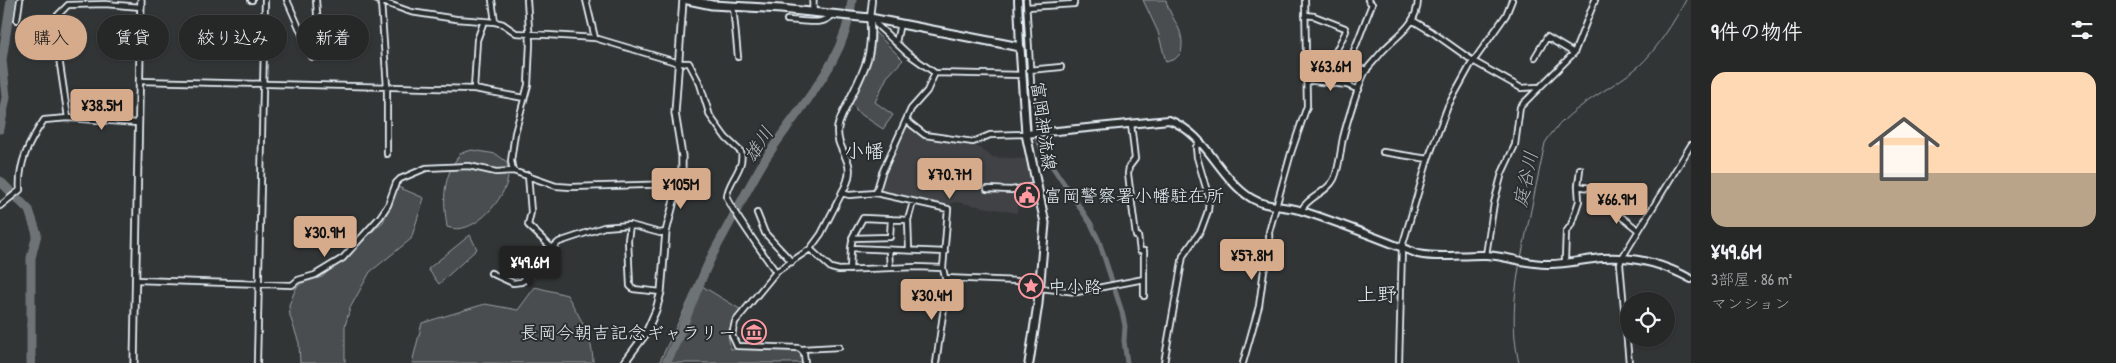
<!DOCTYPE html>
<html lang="ja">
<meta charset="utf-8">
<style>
body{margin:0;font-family:"Patrick Hand","Klee One",sans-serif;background:#2e3030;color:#f1f3f6;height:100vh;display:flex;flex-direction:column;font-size:19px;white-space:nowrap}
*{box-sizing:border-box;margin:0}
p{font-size:16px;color:#a4a6a8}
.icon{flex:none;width:28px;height:28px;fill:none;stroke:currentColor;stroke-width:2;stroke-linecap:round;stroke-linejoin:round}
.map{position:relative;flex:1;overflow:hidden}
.drawer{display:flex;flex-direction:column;background:#262828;width:425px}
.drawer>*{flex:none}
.banner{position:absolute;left:15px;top:15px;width:475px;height:45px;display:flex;gap:10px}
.tools{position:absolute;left:1620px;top:292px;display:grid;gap:10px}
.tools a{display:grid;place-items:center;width:55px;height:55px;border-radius:50%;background:#262828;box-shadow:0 1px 4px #0004,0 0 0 1px #424445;font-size:25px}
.price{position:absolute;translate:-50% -42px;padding:0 11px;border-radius:5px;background:#d6ab8b;color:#111;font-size:16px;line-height:32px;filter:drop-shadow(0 1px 2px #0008)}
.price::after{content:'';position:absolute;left:50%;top:30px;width:15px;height:11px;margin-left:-8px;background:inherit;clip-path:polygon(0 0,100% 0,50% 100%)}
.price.on{background:#222;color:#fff}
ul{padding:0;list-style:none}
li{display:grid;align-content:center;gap:10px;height:265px;padding:0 20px}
li span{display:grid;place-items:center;height:155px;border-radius:15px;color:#555}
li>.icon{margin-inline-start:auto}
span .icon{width:90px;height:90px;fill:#fffc;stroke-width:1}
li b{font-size:21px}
h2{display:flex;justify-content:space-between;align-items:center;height:60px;padding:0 20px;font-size:21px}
.chip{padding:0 18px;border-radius:22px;background:#262828;box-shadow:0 1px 4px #0004,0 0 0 1px #424445;font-size:18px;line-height:45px}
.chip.on{background:#d6ab8b;color:#111}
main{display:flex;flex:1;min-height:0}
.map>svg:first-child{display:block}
.built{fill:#3f4244}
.green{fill:#494d4f;stroke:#989fa4}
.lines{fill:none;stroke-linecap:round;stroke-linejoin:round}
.stream{stroke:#9fa5aa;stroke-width:1}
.canal{stroke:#6e7376;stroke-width:5}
.river{stroke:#6e7376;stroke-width:9}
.minor-casing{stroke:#e8f1f8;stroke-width:8}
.tertiary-casing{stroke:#e8f1f8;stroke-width:9}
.secondary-casing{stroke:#e8f1f8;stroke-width:10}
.primary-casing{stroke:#e8f1f8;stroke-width:11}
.minor{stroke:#2a2d2e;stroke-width:4.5}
.tertiary{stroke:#2a2d2e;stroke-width:5.5}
.secondary{stroke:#2a2d2e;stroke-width:6}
.primary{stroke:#2a2d2e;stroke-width:7}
.labels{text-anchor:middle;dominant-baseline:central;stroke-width:4;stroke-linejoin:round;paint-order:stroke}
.street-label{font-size:18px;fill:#e8f1f8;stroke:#2a2d2e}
.poi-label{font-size:18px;fill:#e8f1f8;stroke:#2a2d2e;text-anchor:start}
.water-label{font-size:19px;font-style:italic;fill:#b1b8be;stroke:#2a2d2e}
.quarter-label{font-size:20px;fill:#e8f1f8;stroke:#2a2d2e}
</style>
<main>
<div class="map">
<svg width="1691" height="363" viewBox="0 0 1691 363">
<rect width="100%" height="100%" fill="#323536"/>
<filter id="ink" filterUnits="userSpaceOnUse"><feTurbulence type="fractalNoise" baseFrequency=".02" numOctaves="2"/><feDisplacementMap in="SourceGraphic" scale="10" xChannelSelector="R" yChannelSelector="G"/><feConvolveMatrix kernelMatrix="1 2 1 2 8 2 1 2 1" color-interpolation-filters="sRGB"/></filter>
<g filter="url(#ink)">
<path class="built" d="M906,127H911L921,135L974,144L992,157L1028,159L1034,183L1012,187L989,186V190L1018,194L1017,213L956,202L942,207L879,192L883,174Z"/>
<path class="green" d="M1143,0H1166C1171,22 1186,28 1181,53L1175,59L1166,62L1158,32Z
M875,32L903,60L887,77L875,102L893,115L883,129L856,111V108L851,104C862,80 876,59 875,32Z
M472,150L496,154L507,162C507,168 509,176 507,182C501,203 472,237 447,227C443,198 442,177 461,153Z
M398,187L424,198L411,239L370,272L350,308L345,326V363H300L299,343L290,316L289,305L296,288L302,283L322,277L383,222Z
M470,235L477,249L439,284L428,269Z
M697,283L743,311C730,326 725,328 731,349L795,351L801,353L802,363H659Z
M535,287L567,295C579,316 593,337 593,363H412L422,323L485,304L518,310Z"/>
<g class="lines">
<path class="stream" d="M1521,258L1545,143C1567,107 1608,92 1639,66C1656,51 1675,20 1686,0
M1519,363C1511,330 1514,295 1520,262"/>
<path class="canal" d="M1021,0L1024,52
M1036,136L1044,154L1091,224L1099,241L1122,312L1125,326L1124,341L1127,363"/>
<path class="river" d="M0,129L6,97L2,60L11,0
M0,181L29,210L37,234L31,258V363
M666,363C686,326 696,285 716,248C733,218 748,187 766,158C798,107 846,63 852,0"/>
<defs>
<path id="minor" d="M251,0H252
M287,0L312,57H317L319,40L316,0
M377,0L411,12L456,19L495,22L503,24L516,33L595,38L679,63H689L700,84L710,116L726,138L741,152C745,169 727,182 727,197C727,204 769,262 776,272
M492,0L495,22
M586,0L595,38
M1026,0L1034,133
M381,2L387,87V154
M733,6L738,57
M1027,7L1074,4V0
M1305,15L1314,16L1345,28L1346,31L1330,63
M870,18L872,0
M17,20L20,0
M787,20C799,20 826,27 832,14
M1412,20L1432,32L1473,61L1521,88L1537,87
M876,24L907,53L935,73L1022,75
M896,43L900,23
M1535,57L1547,37L1574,53
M1348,66L1372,4L1368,0
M1029,70L1061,67
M1306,74C1331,59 1340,64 1367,70
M1306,80L1347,85L1359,90
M139,81L474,89L524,98
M474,89L477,40L484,21
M68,118L58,51L57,16L68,5L105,4L141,7
M907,121L925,135L973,142L990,135L1026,134
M1131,124L1135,159L1129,167L1128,174L1136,236
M1383,152L1428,159
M513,171L511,161L515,133L528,85L530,43L527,0
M528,175L531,212L528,225L552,248
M1578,186L1613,192
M987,189L1011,190L1037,186
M876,193L882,173L911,109L927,91L935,73
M0,206L20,190C18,163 29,142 44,120L68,118L138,123
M1608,206L1638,230
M1301,211C1307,197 1327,193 1334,179C1340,166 1340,152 1343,138C1347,122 1359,82 1367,69C1371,64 1376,59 1380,54C1395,36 1417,27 1418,0
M757,213L765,233L792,262
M630,225L628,240L630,286L633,289L661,292
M1138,236L1140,251H1144V296
M852,238L890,237L891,219
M851,248L853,236L863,218L908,220
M810,249L831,268L839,270L916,267L943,268
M909,250L908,220L913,202
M889,251L890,268
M1486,255L1494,203L1502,173L1515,145L1520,107L1574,53L1595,0
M1565,259L1566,232L1571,225L1579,201L1578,186L1580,169
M850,270L851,248L945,252
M491,273L513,283L521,282L529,277L552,248L559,242L604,227L630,225L660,233L666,232
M945,278L1039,282
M135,280L292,285L298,280L315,275L343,258L380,217L388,205L396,183L400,179L426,168L469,166L496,172L513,171L556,186L571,187L678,184
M1039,288L1077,292L1144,279
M802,349L839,347
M257,363L265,0
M805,363L804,353L799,348L737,346L732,335L735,322L776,272L810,249L821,234L842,193L849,195L876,193L948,209L943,268L947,287L936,363
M1164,363L1183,256L1201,230L1208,211L1209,198L1197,157L1196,147L1199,142
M1243,363L1259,306L1264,270L1270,262L1269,232L1291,153L1307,106L1305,0
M1399,363L1402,247L1428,159L1448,106L1470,66L1506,15L1512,0
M1629,363L1620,264L1622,258L1691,145"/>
<path id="tertiary" d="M813,12V0
M842,193C862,159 834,154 838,127C840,117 846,108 850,99C866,66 873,55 870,18
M134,363L141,0
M624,363L645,335L656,310L661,292L666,232L682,169V156L675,113L683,0"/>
<path id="secondary" d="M1018,0L1020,47
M1026,134L1169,120C1206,133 1219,178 1251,198C1265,207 1284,206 1299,210C1338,222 1380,239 1418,254C1441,259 1462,254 1486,255C1508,256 1528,265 1550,264C1568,264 1586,259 1603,258C1635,256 1664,264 1691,279"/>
<path id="primary" d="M688,0L712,5L781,9L870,18L1020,47L1026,134L1045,223L1038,304L1029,363"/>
</defs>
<use href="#minor" class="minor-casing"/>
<use href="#tertiary" class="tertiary-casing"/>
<use href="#secondary" class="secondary-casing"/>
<use href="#primary" class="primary-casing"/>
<use href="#minor" class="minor"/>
<use href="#tertiary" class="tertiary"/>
<use href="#secondary" class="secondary"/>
<use href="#primary" class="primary"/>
</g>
</g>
<defs>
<symbol id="civic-ring" viewBox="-11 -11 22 22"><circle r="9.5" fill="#2a2d2e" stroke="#ff9aa2" stroke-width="1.5"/><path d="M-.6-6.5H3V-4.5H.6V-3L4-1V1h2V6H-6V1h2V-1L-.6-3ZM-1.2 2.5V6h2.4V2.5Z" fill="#ff9aa2"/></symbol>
<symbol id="sight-ring" viewBox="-11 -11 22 22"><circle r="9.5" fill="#2a2d2e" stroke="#ff9aa2" stroke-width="1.5"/><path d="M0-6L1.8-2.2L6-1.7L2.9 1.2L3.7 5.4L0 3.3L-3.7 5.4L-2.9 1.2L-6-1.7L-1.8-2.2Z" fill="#ff9aa2"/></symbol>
<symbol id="museum-ring" viewBox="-11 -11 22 22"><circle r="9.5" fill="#2a2d2e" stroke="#ff9aa2" stroke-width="1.5"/><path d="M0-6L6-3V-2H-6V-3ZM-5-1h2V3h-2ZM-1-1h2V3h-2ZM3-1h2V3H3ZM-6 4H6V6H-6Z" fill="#ff9aa2"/></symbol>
</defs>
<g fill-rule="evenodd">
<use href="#civic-ring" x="1013" y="181" width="28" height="28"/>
<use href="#sight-ring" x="1017" y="272" width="28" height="28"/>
<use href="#museum-ring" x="740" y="318" width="28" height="28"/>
</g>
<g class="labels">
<g class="street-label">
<text transform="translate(1044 126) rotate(82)">富岡神流線</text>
</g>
<g class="poi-label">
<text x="1044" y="195">富岡警察署小幡駐在所</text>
<text x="1048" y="286">中小路</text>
<text x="736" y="332" text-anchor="end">長岡今朝吉記念ギャラリー</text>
</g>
<g class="water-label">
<text transform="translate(758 144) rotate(-57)">雄川</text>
<text transform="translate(1525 179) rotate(-78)">庭谷川</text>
</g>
<g class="quarter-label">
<text x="864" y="150">小幡</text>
<text x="1377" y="293">上野</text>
</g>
</g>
</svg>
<div class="tools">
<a><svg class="icon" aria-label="locate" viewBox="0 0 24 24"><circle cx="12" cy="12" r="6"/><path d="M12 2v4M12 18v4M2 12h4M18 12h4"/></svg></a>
</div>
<b class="price" style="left:1331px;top:92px">¥63.6M</b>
<b class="price" style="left:102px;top:131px">¥38.5M</b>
<b class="price" style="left:950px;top:200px">¥70.7M</b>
<b class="price" style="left:681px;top:210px">¥105M</b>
<b class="price" style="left:1617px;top:225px">¥66.9M</b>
<b class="price" style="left:325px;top:258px">¥30.9M</b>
<b class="price" style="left:1252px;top:281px">¥57.8M</b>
<b class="price on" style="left:530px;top:288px">¥49.6M</b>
<b class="price" style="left:932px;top:321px">¥30.4M</b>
<div class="banner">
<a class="chip on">購入</a>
<a class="chip">賃貸</a>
<a class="chip">絞り込み</a>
<a class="chip">新着</a>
</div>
</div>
<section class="drawer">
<h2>9件の物件<svg class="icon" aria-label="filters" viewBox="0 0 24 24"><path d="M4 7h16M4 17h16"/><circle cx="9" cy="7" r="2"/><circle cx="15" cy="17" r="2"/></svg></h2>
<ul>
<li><span style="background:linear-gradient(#ffd9b3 65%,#b9a48a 0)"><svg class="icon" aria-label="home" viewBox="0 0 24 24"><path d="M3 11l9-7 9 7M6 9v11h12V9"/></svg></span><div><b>¥49.6M</b><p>3部屋 · 86 m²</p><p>マンション</p></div></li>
</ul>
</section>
</main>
